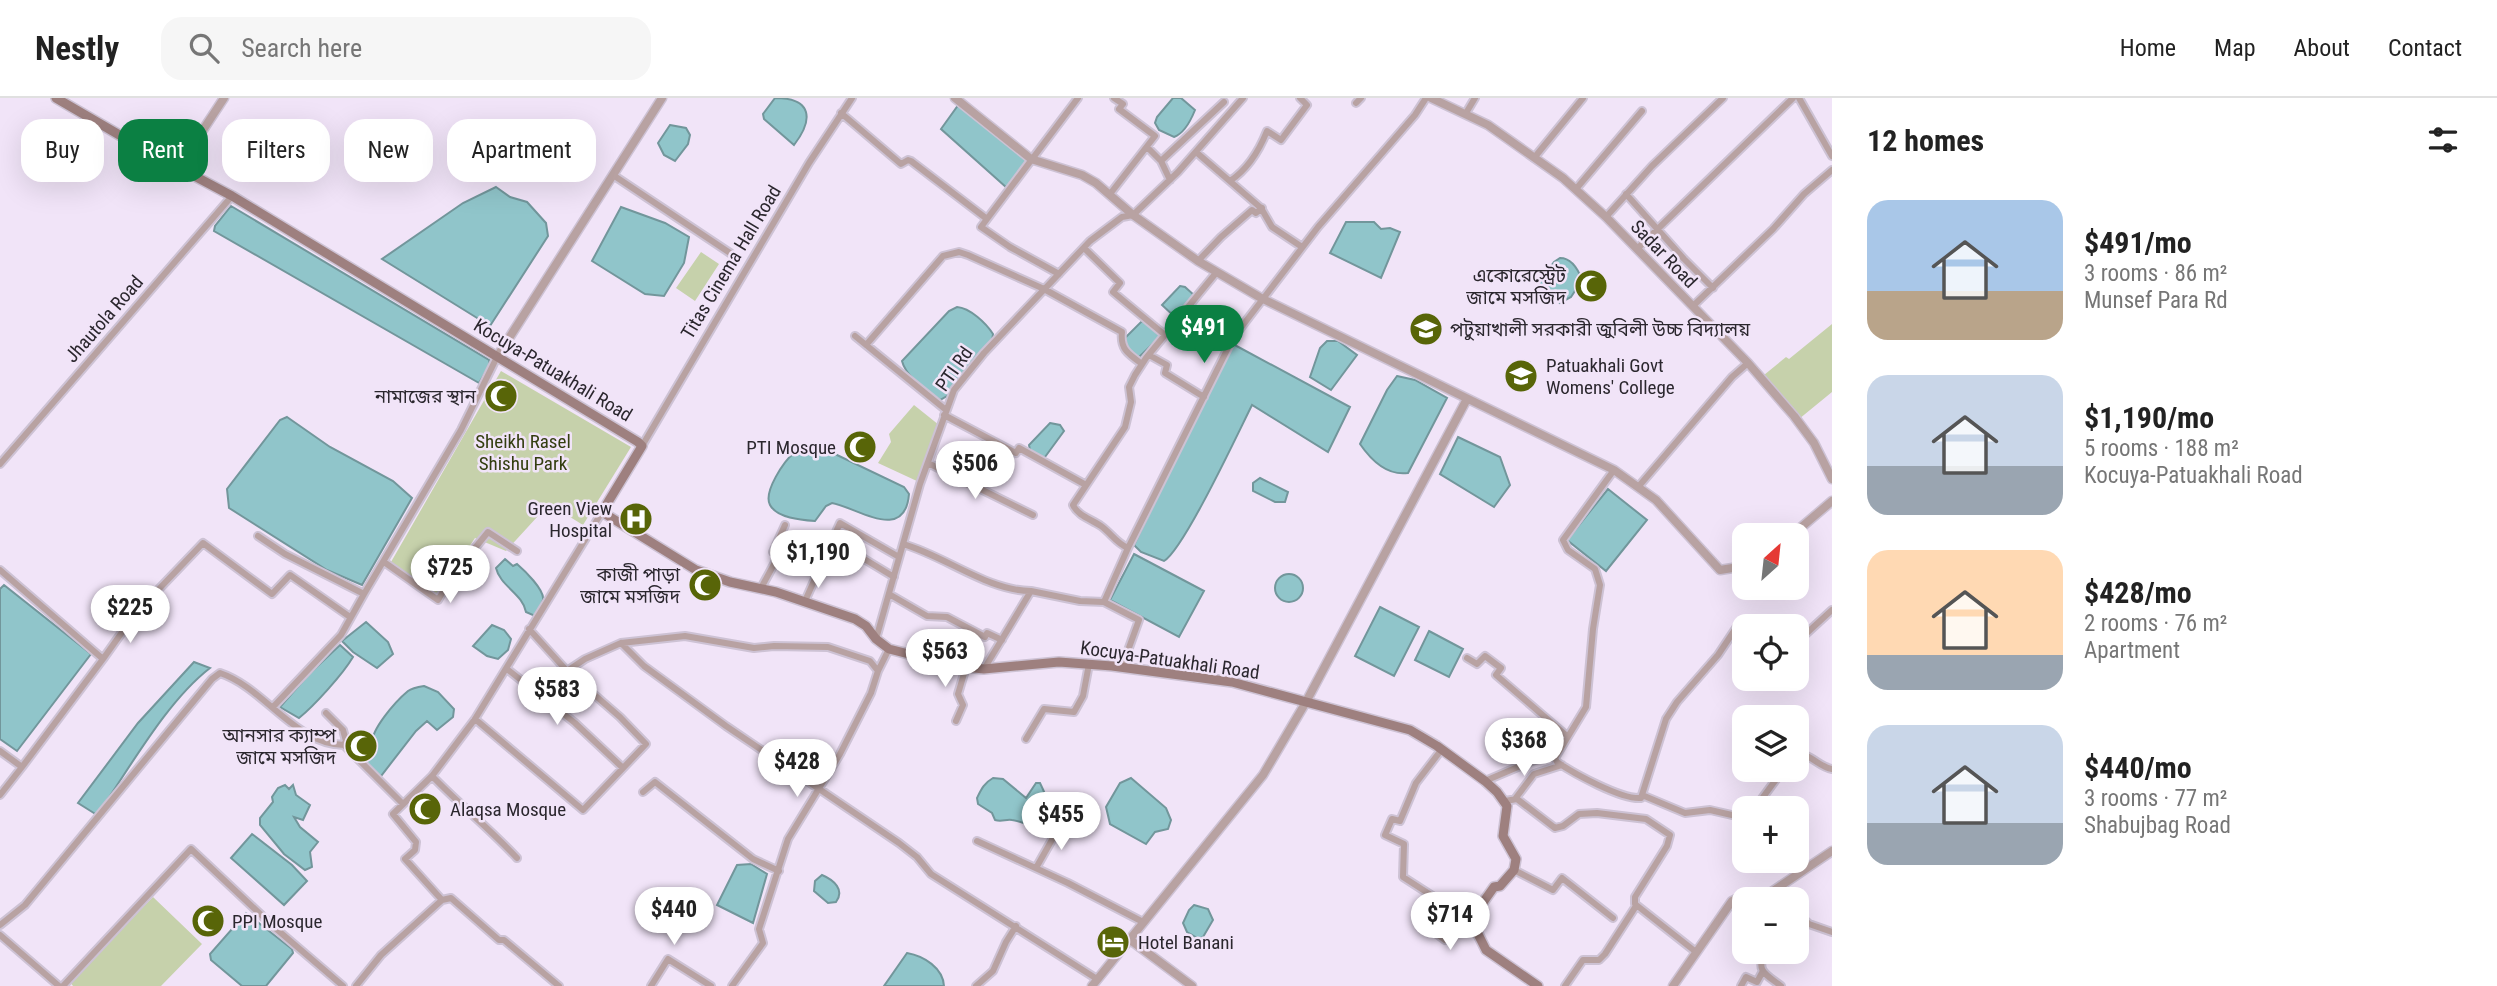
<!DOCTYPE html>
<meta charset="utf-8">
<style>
body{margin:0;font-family:"Roboto Condensed","Noto Sans Bengali",sans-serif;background:#f6f6f6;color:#222;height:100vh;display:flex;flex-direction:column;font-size:26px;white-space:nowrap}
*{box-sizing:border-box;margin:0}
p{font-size:23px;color:#767676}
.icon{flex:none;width:38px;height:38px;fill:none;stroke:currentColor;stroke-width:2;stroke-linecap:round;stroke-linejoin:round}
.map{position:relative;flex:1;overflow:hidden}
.side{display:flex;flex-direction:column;background:#fff;width:665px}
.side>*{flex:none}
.hud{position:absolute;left:21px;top:21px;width:665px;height:63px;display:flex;gap:14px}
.needle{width:46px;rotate:27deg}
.buttons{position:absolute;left:1732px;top:425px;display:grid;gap:14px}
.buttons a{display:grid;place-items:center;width:77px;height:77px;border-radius:14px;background:#fff;box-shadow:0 7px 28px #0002;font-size:35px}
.price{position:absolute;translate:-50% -60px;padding:0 16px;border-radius:24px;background:#fff;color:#222;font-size:23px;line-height:46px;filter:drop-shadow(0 2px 4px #0008)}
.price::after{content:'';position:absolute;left:50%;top:42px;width:21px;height:16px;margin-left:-10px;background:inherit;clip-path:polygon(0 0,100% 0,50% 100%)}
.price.on{background:#0b8043;color:#fff}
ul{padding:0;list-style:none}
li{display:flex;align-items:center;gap:21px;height:175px;padding:0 35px}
li span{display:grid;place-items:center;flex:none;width:196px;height:140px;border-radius:21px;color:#555}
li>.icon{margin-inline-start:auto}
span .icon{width:84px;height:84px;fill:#fffc;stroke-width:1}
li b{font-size:30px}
h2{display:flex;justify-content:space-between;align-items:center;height:84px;padding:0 35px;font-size:30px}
.pill{padding:0 24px;border-radius:21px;background:#fff;box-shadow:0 7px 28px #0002;font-size:24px;line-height:63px}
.pill.on{background:#0b8043;color:#fff}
header{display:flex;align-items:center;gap:42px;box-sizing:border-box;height:98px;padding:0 35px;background:#fff;border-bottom:2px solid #e0e0e0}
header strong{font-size:33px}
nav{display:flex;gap:38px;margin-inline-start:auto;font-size:24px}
.search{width:490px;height:63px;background:#f6f6f6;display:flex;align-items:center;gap:18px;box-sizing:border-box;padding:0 24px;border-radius:21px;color:#767676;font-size:26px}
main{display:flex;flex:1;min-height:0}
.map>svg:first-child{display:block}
.green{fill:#c6d1ab}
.water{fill:#90c5ca;stroke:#72969b;stroke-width:2}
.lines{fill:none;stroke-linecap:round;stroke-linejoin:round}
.minor-casing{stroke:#cdc2d4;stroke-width:10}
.tertiary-casing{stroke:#cdc2d4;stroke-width:11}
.secondary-casing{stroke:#cdc2d4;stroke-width:12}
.minor{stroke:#b8a2a2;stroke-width:6}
.tertiary{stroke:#b8a2a2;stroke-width:8}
.secondary{stroke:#9e807f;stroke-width:9}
.labels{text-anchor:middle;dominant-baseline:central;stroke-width:5;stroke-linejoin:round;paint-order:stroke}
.street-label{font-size:19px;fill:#2b272e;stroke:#f1e4f8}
.poi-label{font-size:19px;fill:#2b272e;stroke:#f1e4f8;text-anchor:end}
.park-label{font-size:19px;fill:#333d0f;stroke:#f1e4f8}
</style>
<header>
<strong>Nestly</strong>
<div class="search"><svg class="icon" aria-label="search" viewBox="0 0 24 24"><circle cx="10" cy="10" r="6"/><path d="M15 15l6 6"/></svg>Search here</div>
<nav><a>Home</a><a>Map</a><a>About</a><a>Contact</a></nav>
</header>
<main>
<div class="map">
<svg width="1832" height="888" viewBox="0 0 1832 888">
<rect width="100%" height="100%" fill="#f1e4f8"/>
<path class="green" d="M701,154L719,166L695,203L676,190Z
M1832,226V294L1799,321L1764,277L1786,259L1789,261Z
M501,273L631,349L583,427L549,406L506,453L475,440L437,497L391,464Z
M914,307L939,327L919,384L878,365L891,344L889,336Z
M153,799L202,846L161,888H73L70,884Z"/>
<path class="water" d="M775,0C812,0 814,21 794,47L764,21L763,16Z
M1173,0H1181L1195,12C1191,22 1185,35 1174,39L1159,32L1155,25L1157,19Z
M959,6L1027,62L1007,90L941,31Z
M670,27L686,30L690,37L688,46L675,63L664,57L658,45Z
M496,89L510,99L527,104L546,125L548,138L490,228L382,161L463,105Z
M231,108L489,262L490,267L479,285L214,133L215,128Z
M621,109L665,125L689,139L684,165L664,198L645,196L592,163Z
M1346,124H1374L1381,131L1390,130L1400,134L1381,180L1330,155Z
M1560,160C1572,160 1578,171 1582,182L1571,199L1560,205L1540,191L1538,186L1554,164Z
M1180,188L1185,189L1195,198L1176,220L1162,207Z
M957,209C970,210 986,225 993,236L992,243L947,298L940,302C926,293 906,279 902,263L949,213Z
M1144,223L1161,238L1138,260L1129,255L1124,241L1141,224Z
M1327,243H1338L1357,257L1331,292L1310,279L1320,250Z
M1231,245L1350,309L1328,354L1252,307C1238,335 1184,451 1164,463L1141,454L1134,447Z
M1397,278L1415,282L1447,300L1408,375C1387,378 1371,362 1360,346L1387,292Z
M287,319L330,349L393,383L412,400L362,487L327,472L229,410L227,391L280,322Z
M1050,325L1060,327L1064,333L1045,359L1042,360L1030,352L1029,347Z
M1458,339L1500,359L1510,387L1494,409L1440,376Z
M814,346L904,389L909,396C905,445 858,410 832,405L826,408L815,423C801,422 777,420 770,407C763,394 784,363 794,355C801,350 807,348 814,346Z
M1260,380L1288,394L1285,404H1275L1253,393V385Z
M1608,391L1647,422L1606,473L1567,442Z
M1134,456L1204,493L1179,539L1110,502Z
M505,461L513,468L517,466C524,472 545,492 543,502C542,507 537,513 535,518L526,514C523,496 500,488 496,470Z
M1275 490a14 14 0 1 1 28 0a14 14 0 1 1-28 0Z
M4,487L91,556L17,653L0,641V491Z
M1380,509L1419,529L1394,578L1355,558Z
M366,524L388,544L393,556L377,570L353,554L342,543Z
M492,527L504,532L511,541L508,552L498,561L487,558L473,548Z
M1429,533L1463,551L1449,579L1415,562Z
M340,547L353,559C343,576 314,608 299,620L280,609L309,576Z
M194,564L210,570C166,604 130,670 97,717L78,705L138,625Z
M424,588L438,594L454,611L453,619L437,632L427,623L416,633L381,678L377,677L361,660L372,648C369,633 396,603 408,593C412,590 418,589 424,588Z
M993,680L1003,681L1026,700L1036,685H1040C1050,705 1050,710 1041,730C1030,729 1022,723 1012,722C1006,721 1002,724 995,722L992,715L978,706L977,700C981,692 984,685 993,680Z
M1131,680L1166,710L1171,722L1168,731L1155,734L1146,746L1110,726L1106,709L1120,685Z
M285,687L289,691L293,687L296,697L310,707L303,722L294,719L300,729L318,744L310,754L312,769L305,772L284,756L260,727V720L273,704L272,699L278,690Z
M252,736L292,767L307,783L284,807L231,760Z
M751,766L767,776L753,825L717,807L737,767Z
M822,777C834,782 845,792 836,804L828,805L814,793L815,783Z
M1194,807L1208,811L1213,822L1203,839L1199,841L1187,834L1183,825L1189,812Z
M246,815L292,851L293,855L266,888H242L211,862L210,856Z
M907,855C924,858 943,870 944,888H884Z"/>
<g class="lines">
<defs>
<path id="minor" d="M1799,0L1832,58
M1356,5L1361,0
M841,15L901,66L908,62L911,63L987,121L981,129L1010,149L1059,176
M1466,15L1475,0
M1147,49L1161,63L1170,82
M1196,54L1261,110L1272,129L1302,149
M1534,60L1583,0
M1161,63L1224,4
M613,77L730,155
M1230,83C1248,71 1259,53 1267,33L1281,42L1307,7L1300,0
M1576,91L1642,13
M1110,96L1155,38L1119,11L1123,6L1114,0
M1626,96L1684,161L1713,190
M1606,119L1652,68L1723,0
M987,121L1078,0
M1084,150L1120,185L1113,194L1165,237
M1637,151L1793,0
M1198,163L1221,139L1252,112L1256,115L1262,110
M1693,208L1773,131L1804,96L1832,72
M855,238L946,312
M866,247L943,158L959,154L968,157L1044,191L1122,234C1120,251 1128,256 1142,266
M1149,257L1167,267L1165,275L1204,299
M944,317L1012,353L1016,355L1019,350L1086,387
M642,348L809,65L852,0
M928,365L1033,417
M0,366L232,98
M1614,372L1563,442L1568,452L1595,471L1600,487L1593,531L1586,609L1555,660L1557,664C1573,675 1622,702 1641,700L1666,621L1677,604L1718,557L1738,527C1749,520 1766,525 1777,528
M1639,388L1732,279L1748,265
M258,438L285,456L364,496L461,332L497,259
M833,442L894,479
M903,446C945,458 988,493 1031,493
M1128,450C1116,445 1111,435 1101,428C1091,421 1078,418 1073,407L1125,329L1131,304L1129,289L1135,277L1146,260L1216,175
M384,464L438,502L453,477L488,434L517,453
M0,472L103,561L22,669
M761,490L779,457L773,454L785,427
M889,496L927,518L947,519L985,539L987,535L1002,542
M805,503L840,425L899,459
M876,541L920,386L954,292L984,255L1090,143L1122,119L1133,117L1178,74L1243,0
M1797,544L1832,512
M621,545L644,568L726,628L899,745L917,759L931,776L1097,881
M1467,560L1477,566L1485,558L1501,570L1496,577L1567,638
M103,561L135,516L203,445L272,496L290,477L350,519
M1122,569L1139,522L1104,504L1128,450L1233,240L1318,129L1415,17L1426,0
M507,571L575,625L623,670
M984,571L1031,493L1080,503L1104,504
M567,573L585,561L621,545L685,538L754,550L774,548L828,549L870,563L878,573
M273,609L341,537L364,496
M326,615L343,632L346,643L344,647
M475,621L583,712L646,646L620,619L567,573L529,531
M956,623L963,607L958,596L966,569
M1026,641L1044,611L1074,614L1083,598L1089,566
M1442,651L1416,685L1400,723L1392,721L1385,737L1404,746L1403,779L1434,799L1465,826
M0,653L22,669L0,697
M1797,656C1810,655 1819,669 1832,671
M432,678C460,707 490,731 517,760
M1485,683L1532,663L1557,655
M643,694L655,684L753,761L779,773
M1642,697L1685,715L1710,712L1745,720
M1515,701L1534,676L1562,667
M1505,703L1517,701L1555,730L1563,728L1579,716L1597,715L1646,721L1670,737L1667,748L1635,799V806L1696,854
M1755,710L1783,672
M977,743L1068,785L1143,824
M1036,770L1062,724
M1514,772L1553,792L1562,780L1613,820
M1781,789L1789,802
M1797,815L1809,826L1832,834
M0,827L25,807L212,581L220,575C265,590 294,646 344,647L403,706
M1437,836L1445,842L1466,826
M0,837L59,888
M1766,854C1754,873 1767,877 1781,888
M63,888L191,751L274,829L343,888
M356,888L381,857L442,802
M559,888L504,842H499L451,800L442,802L405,761L415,752L416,744L393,716L432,678L475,621L602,414
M651,888L668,861L711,888
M732,888L763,845L759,831L788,741L840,656L871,595L878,573L889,551
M976,888L993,873L1006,844L1016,828
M1565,888L1583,862H1599L1605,856L1636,808
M1741,888L1746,879L1757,884L1763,873"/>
<path id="tertiary" d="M955,0L1031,61L1082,77L1096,85L1133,117L1198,163L1261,200L1614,372L1656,402L1720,472L1745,468
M1431,0L1488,27L1563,80L1606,119L1748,265L1794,318L1814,345L1832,381
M178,70L224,0
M497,259L662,0
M1791,438L1832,403
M1129,841L1192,888
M1092,888L1263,677L1306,604L1467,301
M1673,888L1732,803C1744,795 1757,800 1770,795L1832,753"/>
<path id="secondary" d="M56,0L140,49L232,98L638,344L642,348L639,353L602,414L696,472L730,484L776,494L855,521L866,528L876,541L889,551L956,568L984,571L1059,564L1112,568L1232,584L1410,632L1437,648L1485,683L1497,694L1507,708L1503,738L1516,761L1514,772L1500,788L1494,789L1472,820V824L1486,852L1538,888"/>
</defs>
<use href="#minor" class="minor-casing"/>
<use href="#tertiary" class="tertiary-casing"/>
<use href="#secondary" class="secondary-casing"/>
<use href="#minor" class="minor"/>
<use href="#tertiary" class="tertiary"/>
<use href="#secondary" class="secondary"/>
</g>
<defs>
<symbol id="mosque-disc" viewBox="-11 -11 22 22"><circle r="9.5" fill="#586508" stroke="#f1e4f8"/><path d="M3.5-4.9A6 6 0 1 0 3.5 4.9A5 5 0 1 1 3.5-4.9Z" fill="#fff"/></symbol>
<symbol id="school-disc" viewBox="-11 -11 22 22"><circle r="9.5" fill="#586508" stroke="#f1e4f8"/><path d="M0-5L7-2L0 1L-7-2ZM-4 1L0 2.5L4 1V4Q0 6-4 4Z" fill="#fff"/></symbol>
<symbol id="university-disc" viewBox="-11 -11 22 22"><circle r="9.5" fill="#586508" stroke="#f1e4f8"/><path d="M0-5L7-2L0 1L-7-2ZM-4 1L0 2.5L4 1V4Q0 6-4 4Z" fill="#fff"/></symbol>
<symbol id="hospital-disc" viewBox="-11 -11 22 22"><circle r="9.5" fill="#586508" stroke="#f1e4f8"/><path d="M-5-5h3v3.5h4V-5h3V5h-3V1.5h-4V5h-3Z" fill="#fff"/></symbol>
<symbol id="hotel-disc" viewBox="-11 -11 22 22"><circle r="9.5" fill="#586508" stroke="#f1e4f8"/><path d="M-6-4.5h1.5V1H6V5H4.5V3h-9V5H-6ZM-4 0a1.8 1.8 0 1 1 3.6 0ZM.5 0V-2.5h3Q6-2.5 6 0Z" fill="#fff"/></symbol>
</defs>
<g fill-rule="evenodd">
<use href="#mosque-disc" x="1572" y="169" width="38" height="38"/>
<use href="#school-disc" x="1407" y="212" width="38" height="38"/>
<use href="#university-disc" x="1502" y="259" width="38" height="38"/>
<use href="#mosque-disc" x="482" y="279" width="38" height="38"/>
<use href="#mosque-disc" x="841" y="330" width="38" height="38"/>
<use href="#hospital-disc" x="617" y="402" width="38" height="38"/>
<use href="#mosque-disc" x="686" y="468" width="38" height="38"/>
<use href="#mosque-disc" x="342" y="629" width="38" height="38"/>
<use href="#mosque-disc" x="406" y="692" width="38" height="38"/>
<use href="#mosque-disc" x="189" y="804" width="38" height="38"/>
<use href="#hotel-disc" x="1094" y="825" width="38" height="38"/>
</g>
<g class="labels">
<g class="street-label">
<text transform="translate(1664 156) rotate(46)">Sadar Road</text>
<text transform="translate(731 164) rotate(-59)">Titas Cinema Hall Road</text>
<text transform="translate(104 221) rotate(-49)">Jhautola Road</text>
<text transform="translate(954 271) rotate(-55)">PTI Rd</text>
<text transform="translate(553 272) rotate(31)">Kocuya-Patuakhali Road</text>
<text transform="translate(1170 562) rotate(8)">Kocuya-Patuakhali Road</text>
</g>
<g class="poi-label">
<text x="1566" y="177">একোরেস্ট্রেট<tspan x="1566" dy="22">জামে মসজিদ</tspan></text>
<text x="1450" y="231" text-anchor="start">পটুয়াখালী সরকারী জুবিলী উচ্চ বিদ্যালয়</text>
<text x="1546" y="267" text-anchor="start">Patuakhali Govt<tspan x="1546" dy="22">Womens' College</tspan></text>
<text x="476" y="298">নামাজের স্থান</text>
<text x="836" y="349">PTI Mosque</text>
<text x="612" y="410">Green View<tspan x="612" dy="22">Hospital</tspan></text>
<text x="680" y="476">কাজী পাড়া<tspan x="680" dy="22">জামে মসজিদ</tspan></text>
<text x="336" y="637">আনসার ক্যাম্প<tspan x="336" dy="22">জামে মসজিদ</tspan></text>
<text x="450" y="711" text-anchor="start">Alaqsa Mosque</text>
<text x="232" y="823" text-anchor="start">PPI Mosque</text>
<text x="1138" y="844" text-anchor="start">Hotel Banani</text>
</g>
<g class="park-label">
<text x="523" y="343">Sheikh Rasel<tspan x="523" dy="22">Shishu Park</tspan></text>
</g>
</g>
</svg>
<div class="buttons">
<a><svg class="needle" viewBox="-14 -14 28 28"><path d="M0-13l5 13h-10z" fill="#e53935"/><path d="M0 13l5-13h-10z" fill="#767676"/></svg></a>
<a><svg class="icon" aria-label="locate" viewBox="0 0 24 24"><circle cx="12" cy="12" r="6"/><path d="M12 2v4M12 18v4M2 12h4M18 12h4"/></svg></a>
<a><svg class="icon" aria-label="layers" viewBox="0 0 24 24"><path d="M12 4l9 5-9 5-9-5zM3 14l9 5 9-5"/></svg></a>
<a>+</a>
<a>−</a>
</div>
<b class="price on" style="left:1204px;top:267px">$491</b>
<b class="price" style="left:975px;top:403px">$506</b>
<b class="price" style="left:818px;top:492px">$1,190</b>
<b class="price" style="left:450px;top:507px">$725</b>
<b class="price" style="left:130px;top:547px">$225</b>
<b class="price" style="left:945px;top:591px">$563</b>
<b class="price" style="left:557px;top:629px">$583</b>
<b class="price" style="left:1524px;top:680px">$368</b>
<b class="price" style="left:797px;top:701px">$428</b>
<b class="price" style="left:1061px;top:754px">$455</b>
<b class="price" style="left:674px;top:849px">$440</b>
<b class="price" style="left:1450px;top:854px">$714</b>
<div class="hud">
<a class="pill">Buy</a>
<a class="pill on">Rent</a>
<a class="pill">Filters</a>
<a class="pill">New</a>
<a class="pill">Apartment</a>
</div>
</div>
<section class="side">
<h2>12 homes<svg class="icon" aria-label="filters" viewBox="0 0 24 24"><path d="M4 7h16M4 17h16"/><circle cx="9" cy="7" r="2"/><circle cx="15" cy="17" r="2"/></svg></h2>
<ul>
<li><span style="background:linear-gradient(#a9c7e8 65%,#b9a48a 0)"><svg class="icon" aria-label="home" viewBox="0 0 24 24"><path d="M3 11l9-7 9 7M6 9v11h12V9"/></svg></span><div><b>$491/mo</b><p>3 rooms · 86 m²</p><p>Munsef Para Rd</p></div></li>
<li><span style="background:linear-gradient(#c9d6e8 65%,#9aa5b1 0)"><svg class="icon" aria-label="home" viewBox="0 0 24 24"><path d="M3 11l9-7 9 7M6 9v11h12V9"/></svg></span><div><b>$1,190/mo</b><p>5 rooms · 188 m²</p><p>Kocuya-Patuakhali Road</p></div></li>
<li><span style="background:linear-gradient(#ffd9b3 75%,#9aa5b1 0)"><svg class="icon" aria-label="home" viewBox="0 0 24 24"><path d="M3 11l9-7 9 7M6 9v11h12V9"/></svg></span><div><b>$428/mo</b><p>2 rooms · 76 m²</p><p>Apartment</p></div></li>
<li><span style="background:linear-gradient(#c9d6e8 70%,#9aa5b1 0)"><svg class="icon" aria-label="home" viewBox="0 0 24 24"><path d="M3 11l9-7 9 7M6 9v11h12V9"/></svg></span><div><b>$440/mo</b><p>3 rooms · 77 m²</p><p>Shabujbag Road</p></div></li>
</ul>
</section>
</main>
